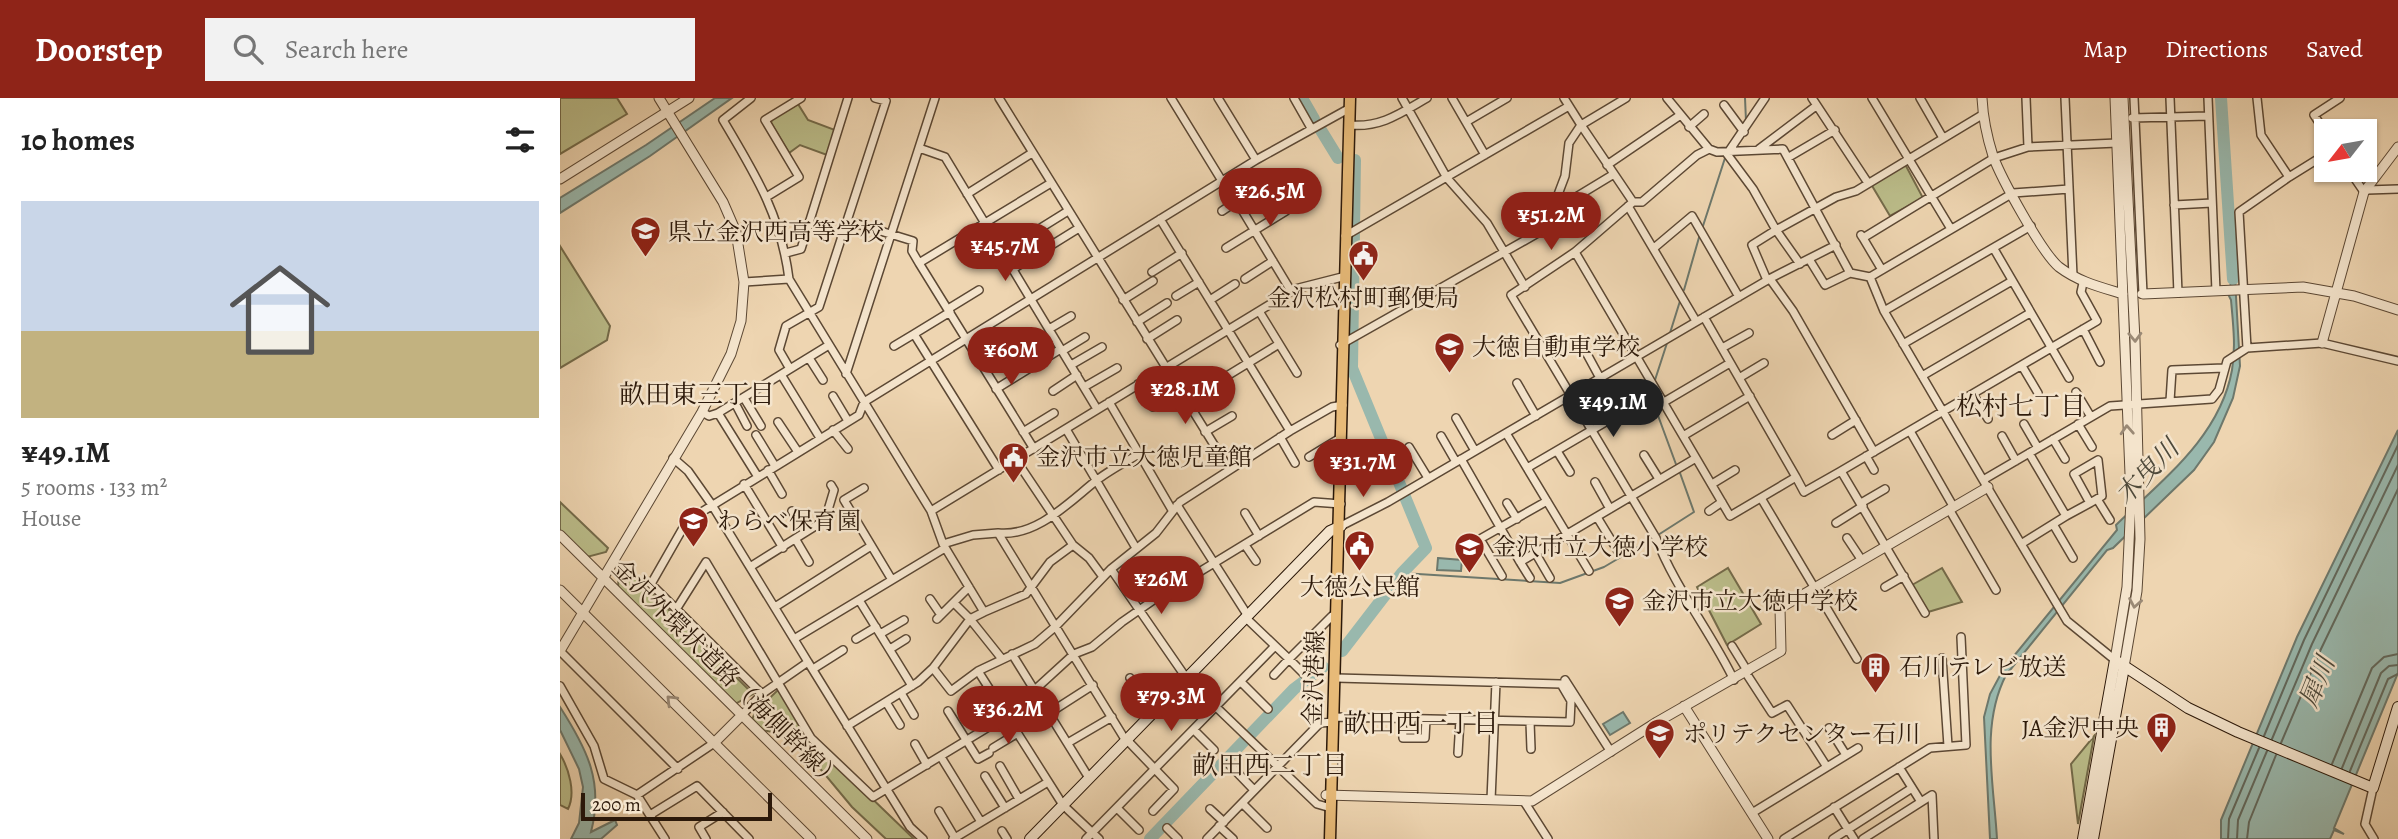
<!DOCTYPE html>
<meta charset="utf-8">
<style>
body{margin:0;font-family:Alegreya,"Noto Serif JP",serif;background:#f2f2f2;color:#222;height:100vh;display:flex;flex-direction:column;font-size:26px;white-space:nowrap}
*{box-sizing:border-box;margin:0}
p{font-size:23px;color:#767676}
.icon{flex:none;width:38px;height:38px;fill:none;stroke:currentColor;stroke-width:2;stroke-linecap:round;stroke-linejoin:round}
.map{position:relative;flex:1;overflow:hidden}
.drawer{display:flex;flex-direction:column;background:#fff;width:560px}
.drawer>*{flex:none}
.needle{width:46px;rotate:239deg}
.buttons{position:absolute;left:1754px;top:21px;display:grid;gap:14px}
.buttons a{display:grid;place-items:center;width:63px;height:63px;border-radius:0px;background:#fff;box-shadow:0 2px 5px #0004;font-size:35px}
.scale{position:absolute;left:21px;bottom:18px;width:191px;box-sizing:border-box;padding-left:7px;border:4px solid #2c190a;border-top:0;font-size:19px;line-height:24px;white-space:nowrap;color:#2c190a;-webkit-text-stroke:5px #f4e4cc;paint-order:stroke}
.price{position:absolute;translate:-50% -60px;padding:0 16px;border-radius:24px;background:#8f2418;color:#fff;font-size:23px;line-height:46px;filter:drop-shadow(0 2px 4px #0008)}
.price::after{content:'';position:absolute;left:50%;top:42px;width:21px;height:16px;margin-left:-10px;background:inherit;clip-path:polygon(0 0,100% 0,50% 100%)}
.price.selected{background:#222;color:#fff}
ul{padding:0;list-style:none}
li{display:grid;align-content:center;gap:14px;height:371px;padding:0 21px}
li span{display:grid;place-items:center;height:217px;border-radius:0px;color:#555}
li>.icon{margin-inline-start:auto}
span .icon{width:126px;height:126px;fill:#fffc;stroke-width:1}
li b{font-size:30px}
h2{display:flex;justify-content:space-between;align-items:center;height:84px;padding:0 21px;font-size:30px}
header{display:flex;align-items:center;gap:42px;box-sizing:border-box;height:98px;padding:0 35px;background:#8f2418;color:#fff}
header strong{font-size:33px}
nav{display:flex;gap:38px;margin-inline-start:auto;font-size:24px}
.search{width:490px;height:63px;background:#f2f2f2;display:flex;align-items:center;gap:18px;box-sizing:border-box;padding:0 24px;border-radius:0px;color:#767676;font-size:26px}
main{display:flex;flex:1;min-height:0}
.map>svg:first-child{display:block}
.green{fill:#bbbd8a;stroke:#746b4a;stroke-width:2}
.water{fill:#99b8ad;stroke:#6d786c;stroke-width:2}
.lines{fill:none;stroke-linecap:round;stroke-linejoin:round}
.shore{stroke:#62685c;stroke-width:2}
.stream{stroke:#6d786c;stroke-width:2}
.river{stroke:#99b8ad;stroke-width:12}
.minor-casing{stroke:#5c4834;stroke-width:10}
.tertiary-casing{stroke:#5c4834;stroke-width:11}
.secondary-casing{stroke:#2c190a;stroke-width:12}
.primary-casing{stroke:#2c190a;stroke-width:13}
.minor{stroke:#f4e4cc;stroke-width:7}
.tertiary{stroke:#f4e4cc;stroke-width:9}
.secondary{stroke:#f4e4cc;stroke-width:10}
.primary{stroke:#e7ba78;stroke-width:10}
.oneway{stroke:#9a8975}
.labels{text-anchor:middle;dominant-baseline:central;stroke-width:5;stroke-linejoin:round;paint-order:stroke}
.poi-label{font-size:24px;fill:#2c190a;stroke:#f4e4cc;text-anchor:start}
.street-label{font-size:24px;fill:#2c190a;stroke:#f4e4cc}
.neighbourhood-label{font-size:26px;fill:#2c190a;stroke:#f4e4cc}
.water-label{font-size:26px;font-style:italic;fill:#4d493b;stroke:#f4e4cc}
</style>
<header>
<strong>Doorstep</strong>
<div class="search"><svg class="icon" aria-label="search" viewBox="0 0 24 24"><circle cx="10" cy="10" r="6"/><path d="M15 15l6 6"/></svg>Search here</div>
<nav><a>Map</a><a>Directions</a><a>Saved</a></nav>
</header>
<main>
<section class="drawer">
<h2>10 homes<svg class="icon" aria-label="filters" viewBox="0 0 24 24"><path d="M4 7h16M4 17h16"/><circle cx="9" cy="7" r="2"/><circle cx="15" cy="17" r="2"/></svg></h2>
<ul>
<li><span style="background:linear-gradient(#c9d6e8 60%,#c2b280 0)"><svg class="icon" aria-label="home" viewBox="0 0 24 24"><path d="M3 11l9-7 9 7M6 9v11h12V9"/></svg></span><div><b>¥49.1M</b><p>5 rooms · 133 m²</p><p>House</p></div></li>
</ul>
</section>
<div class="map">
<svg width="1838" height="741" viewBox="0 0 1838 741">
<rect width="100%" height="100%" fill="#eed5b1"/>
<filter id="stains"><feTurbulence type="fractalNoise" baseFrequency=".00286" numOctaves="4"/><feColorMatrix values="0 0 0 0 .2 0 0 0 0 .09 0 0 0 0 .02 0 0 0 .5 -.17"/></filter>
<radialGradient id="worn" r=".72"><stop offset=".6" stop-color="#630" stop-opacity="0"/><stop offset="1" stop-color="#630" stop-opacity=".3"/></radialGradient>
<path class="green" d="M0,0H57L67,16L0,56Z
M238,6L248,22L275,32L267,57L240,47L229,55L211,25L212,21Z
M1340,68H1346L1363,100L1330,118L1311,86Z
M0,148L50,228L47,242L0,270Z
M0,404L48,450L46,454L27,459L0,432Z
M63,466L193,596L175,606L58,490L59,471Z
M1168,470L1201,526L1167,547L1137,489Z
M1382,470L1402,504L1368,514L1352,487Z
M219,591L245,636L354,741H326L292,709L233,638L202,632L192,622L195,614Z
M1534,638L1518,726L1511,666Z
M0,656C9,671 16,695 8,711L0,707Z"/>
<path class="water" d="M155,0H172L90,58L0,115V100L86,47Z
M1674,164L1680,268L1673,300L1654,344L1634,372L1553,450L1547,452L1446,577C1420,628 1434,686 1437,741H1430L1424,619L1430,596L1444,570L1557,432L1556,427C1602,382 1660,339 1672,272C1676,249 1673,225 1671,202L1668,196L1671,185L1669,165Z
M1838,332V575L1774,730L1784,736L1774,732L1770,741H1661V722L1737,539Z
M878,460L902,462L901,473L877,472Z
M0,609C27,651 44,684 31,734L55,722L57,727L41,741H11L19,725L23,689L19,671L0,632Z
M1063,614L1070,625L1050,637L1043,626Z"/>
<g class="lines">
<path class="shore" d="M1704,638L1744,542L1838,347
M1712,641L1752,546L1838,367
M1721,645L1761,551L1838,391
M1772,666L1812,570L1824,559L1838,556
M1782,670L1821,575L1829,568L1838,567
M1790,673L1828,581L1838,576
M1668,741L1669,721L1699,650
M1677,741L1678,722L1707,653
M1687,741L1689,724L1716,657"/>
<path class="stream" d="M1185,0L1186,23
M1142,131L1165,60
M1124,192L1140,136
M1110,235L1120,203
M1095,282L1107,245
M1092,292L1093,304L1117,369
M1098,437L1134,414L1120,375
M842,475L1000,485L1044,469L1093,440"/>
<path class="river" d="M742,0L754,21
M1661,0L1673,181
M759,29L778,60
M782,553L842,475L866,450L792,270L795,62
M590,741L734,591L763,569"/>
<defs>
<path id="minor" d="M191,0L163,22C195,76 221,117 229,181L371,413L383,446L424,514L410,521L442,561
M439,0L669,371
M611,0L662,83
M658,0L696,62
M734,0L751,30
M842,0L887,80L927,125L965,189
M892,0L925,57
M1004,0L1021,27L1066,0
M1107,0L1149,51L1157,54L1223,51L1290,175L1310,179L1324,213L1471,128
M1205,0L1167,56L1193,91L1216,132L1276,99L1296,93L1422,17
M1252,0L1308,85
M1312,0L1391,131
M1360,0L1383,40
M1466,0L1468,49
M1505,0L1513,178
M1574,0L1583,196H1581
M1610,0L1618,195
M1648,0L1656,193
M1164,7L1184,34
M1572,20L1648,18
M906,24L947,0
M789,27C821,30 841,15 867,0
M1129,29L1144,16
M1766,35L1754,17L1780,0
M359,50L385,59L537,311
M1149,51L1137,57L1082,104H1073L1015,154L951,197L1096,440C1115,490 1151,534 1174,582
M1199,51L1256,8
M1229,59L1275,32
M1047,67L1119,18
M1789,72L1804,94
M1729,79L1766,56
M664,82L731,193
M1807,92L1838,91
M407,96L472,55
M208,98L239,79L205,22L241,0
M1614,107L1652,105
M1068,108L1136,223
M662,113L698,89
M993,113L1054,76
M600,121L730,333L772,309L783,307
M288,123L353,143L352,153L359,165L474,351
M1301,137L1303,140L1434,60L1468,49L1557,45
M785,138L1009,8
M1303,140L1322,172
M666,150L726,113
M1094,150L1132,118L1179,199
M1434,151L1509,280
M442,154L508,113
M1015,154L1136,360
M226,155L241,151L288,0
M1249,161L1265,187L1290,175
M359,165L491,85
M453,171L519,130
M592,174L622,155
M1310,179L1453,95L1509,91
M685,181L713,163
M1210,181L1233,213L1314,354
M1207,182L1192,147L1216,132L1240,166
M184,184L229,181
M616,198L639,184
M563,202L593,183
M650,202L675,186
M388,211L419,192
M699,213L737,275
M1324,213L1423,382
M390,214L354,236L439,372
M1144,219L1236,379
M577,224L607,205
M489,231L511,218
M1523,231L1540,264
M587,241L617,222
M1021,245L1040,280
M1343,246L1452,183
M780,247L985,131L1005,78L1009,45L1021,27L1073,104
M334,248L354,236
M1162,250L1189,235
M1687,250L1679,114L1729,79L1701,37L1697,0
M502,253L525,239
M249,260L263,282
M511,267L542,249
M1462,268L1478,295
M230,271L219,252L226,228L259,209L326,3L315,0
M286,276L375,0
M222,278L260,340
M1362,278L1470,215
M1179,280L1204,265
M957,285L976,318
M578,286L593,309
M524,289L557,270
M436,291L499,252
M493,293L517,277
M1516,294L1531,319
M1413,296L1428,321
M273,298L288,323
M184,300L201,328
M626,303L719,246
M1610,303L1612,272L1664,270
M549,304L612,412
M1104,304L1170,265
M175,305L187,328
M142,314L149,318L158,315L269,247
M158,315L198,379
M896,320L915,353
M218,324L238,354
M1464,326L1478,350
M1518,326L1532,349
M506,331L576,450
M273,332L288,351
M1350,333L1393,408
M463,334L494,315
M645,334L672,318
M946,335L1029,473
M196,337L215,368
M1272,337L1296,322
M881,338L896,364
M1123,338L1190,298
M1442,338L1456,363
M720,339L735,365
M1493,341L1505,361
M849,349L868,380
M997,353L1010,374
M1084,357L1099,381
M1306,358L1314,372
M749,359L777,342L782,343
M113,360L128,373L152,407L248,564
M901,361L960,464L1136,360L1170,418L1236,379L1244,394L1281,373
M456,362L513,447L529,460L543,479
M967,370L1061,315
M208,372L222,396
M1035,384L1050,411
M184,386L223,450
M1152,386L1175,372
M304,390L284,402L332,482
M1201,400L1297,561
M1537,401L1550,422
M947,405L957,421
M1301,405L1325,391
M617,407L688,518
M1389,411L1436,492
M232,413L245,434
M371,413L735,191L786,178
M1149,413L1162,404
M685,415L699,438
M1506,418L1530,405L1514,376L1538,362L1542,398L1530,405
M1037,419L1059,455
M1276,425L1303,408
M1493,426L1513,460
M781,428L828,404L1211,180L1276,147
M438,435C477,439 509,404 537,382C550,372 565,364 579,356
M1287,440L1301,461
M236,442L249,464
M383,446L413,437L438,435L566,643
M1461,446L1506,418L1469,355
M685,447L696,463
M976,456L990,480
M960,464L970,480
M190,469L265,422L274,392L271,387
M551,471L627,581L757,706L771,710
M942,478L920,441L987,403
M1325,489L1344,478
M370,501L381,517
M299,502L352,588
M215,509L311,448
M117,510L146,464L251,640L313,699L445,619L514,556L532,549L562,524L595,501L754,404L781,406
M424,514L466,496L490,464L513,447
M1365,515L1281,373L1537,223L1521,194L1523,185
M686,520L729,561L772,518H777
M377,521L409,489
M320,536L344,522
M234,541L385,450
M296,541L316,529
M1172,548L1188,574
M330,551L346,541
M0,553L118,671
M452,556L529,680
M1382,560L1388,648
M1555,562L1507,523L1423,382L1550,308L1652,301L1659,292L1667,263L1687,250L1762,245L1838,263
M373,570L410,521L394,505
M253,571L283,552
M418,573L503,707L539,741
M1186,575L1212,615L1227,607L1267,669
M714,577L729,561L745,577
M570,580L593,615
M1005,582L1051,654
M681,584L708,611
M0,588L34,648L44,681L77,697L154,645
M341,595L354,617
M202,596L248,564L350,729L363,741
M326,604L340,627
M494,612L533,587
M388,613L418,661L429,655
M182,617L202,596L91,486L127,423L299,317L304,304L696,62L790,10
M774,619L1010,624L1011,603L1001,586L776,580
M842,621L843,640H865L866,621
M970,624L971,651
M287,628L358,584L373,570L391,593L418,573L475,546L496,528L551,471L596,435L620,404L730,333
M1269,630L1286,657
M634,632L654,652
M567,642L614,691L593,713
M511,643L552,619
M355,646L367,667
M433,650L456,636
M898,655L900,622
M381,659L421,724
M669,666L694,692
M440,668L459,701
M1339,669L1361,704L1372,697L1374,741
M425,678L445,710
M1813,690L1805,726L1814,741
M77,697L105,741
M931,702L936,584
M682,705L707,730
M965,705L988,741
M1274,709L1294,741
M557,710L579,732
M650,711L664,724
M379,713L395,740
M1192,715L1298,650
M90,717L137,688L189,741
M659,728L673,741
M607,730L618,741
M442,733L447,741
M146,741L139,729L163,714
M393,741L488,684
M526,741L715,548
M647,741L760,625L774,624
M1224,741L1370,650L1406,647L1401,539
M1273,741L1352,690
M1303,741L1361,704"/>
<path id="tertiary" d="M1422,0C1423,20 1427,39 1433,58C1441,80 1482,155 1499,169C1519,184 1540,189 1563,196
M1555,0L1571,401L1567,489L1555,562
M1563,0L1575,242L1580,441L1577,493L1564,569
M0,81L129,0
M1583,196L1743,189L1794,198L1838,212
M1762,245L1804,94L1838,49
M0,437L307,741
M0,492L251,741
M0,553L142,314L171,256L181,223L184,184L176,134L163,104L99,0
M1124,608L1208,741
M154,645L182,617
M766,697L972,703L1097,624L1221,553L1220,510L1428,389"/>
<path id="secondary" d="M470,741L770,433L781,428
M1523,741L1555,562L1628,610L1678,634L1813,690L1838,609
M1533,741L1564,569"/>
<path id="primary" d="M770,741L790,0"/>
</defs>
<use href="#minor" class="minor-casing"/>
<use href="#tertiary" class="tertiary-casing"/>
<use href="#secondary" class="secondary-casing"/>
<use href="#primary" class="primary-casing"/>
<use href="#minor" class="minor"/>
<use href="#tertiary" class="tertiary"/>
<use href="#secondary" class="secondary"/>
<use href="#primary" class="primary"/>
</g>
<defs><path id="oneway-chevron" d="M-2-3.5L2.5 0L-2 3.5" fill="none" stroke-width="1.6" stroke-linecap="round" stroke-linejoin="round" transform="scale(1.75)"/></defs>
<g class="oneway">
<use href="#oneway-chevron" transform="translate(1575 239) rotate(88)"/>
<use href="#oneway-chevron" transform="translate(1567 332) rotate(-93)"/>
<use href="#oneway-chevron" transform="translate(1575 505) rotate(100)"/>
<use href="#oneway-chevron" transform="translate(111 602) rotate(-135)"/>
</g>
<defs>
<symbol id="school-pin" viewBox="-11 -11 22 30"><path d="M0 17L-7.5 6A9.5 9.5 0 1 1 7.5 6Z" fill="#8f2418" stroke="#f4e4cc"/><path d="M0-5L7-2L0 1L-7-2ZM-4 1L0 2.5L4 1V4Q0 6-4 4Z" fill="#fff"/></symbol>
<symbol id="civic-pin" viewBox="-11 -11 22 30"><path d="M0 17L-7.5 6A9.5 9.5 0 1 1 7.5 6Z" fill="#8f2418" stroke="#f4e4cc"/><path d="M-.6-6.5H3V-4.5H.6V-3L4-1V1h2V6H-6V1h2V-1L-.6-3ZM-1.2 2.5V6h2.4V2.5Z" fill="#fff"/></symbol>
<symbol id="building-pin" viewBox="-11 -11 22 30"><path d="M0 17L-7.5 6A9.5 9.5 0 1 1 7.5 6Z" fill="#8f2418" stroke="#f4e4cc"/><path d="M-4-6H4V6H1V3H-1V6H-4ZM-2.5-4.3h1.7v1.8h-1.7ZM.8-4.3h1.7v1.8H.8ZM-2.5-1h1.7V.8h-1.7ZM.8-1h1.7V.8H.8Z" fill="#fff"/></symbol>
</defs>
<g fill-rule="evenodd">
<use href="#school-pin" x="68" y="116" width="35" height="47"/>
<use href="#civic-pin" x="786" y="140" width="35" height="47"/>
<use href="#school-pin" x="872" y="232" width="35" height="47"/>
<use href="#civic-pin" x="436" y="342" width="35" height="47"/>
<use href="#school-pin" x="116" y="406" width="35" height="47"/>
<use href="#civic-pin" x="782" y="430" width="35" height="47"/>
<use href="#school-pin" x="892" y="432" width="35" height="47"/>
<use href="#school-pin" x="1042" y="486" width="35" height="47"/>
<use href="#building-pin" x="1298" y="552" width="35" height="47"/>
<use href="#building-pin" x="1584" y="612" width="35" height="47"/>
<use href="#school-pin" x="1082" y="618" width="35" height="47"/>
</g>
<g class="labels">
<g class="poi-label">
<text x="108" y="134">県立金沢西高等学校</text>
<text x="803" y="200" text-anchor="middle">金沢松村町郵便局</text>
<text x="912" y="249">大徳自動車学校</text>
<text x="476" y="359">金沢市立大徳児童館</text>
<text x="157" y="423">わらべ保育園</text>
<text x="932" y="449">金沢市立大徳小学校</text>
<text x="800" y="489" text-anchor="middle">大徳公民館</text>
<text x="1082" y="503">金沢市立大徳中学校</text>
<text x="1339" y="569">石川テレビ放送</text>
<text x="1579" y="630" text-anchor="end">JA金沢中央</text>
<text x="1123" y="636">ポリテクセンター石川</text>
</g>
<g class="street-label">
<text transform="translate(167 576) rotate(45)">金沢外環状道路（海側幹線）</text>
<text transform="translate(754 580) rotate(-88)">金沢港線</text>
</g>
<g class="neighbourhood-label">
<text x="137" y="296">畝田東三丁目</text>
<text x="1461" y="308">松村七丁目</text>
<text x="861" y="625">畝田西一丁目</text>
<text x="710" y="667">畝田西二丁目</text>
</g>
<g class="water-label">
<text transform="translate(1587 374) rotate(-46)">木曳川</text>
<text transform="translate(1757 584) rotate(-68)">犀川</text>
</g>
</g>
<rect width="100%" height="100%" filter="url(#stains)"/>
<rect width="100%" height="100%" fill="url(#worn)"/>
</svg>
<div class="buttons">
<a><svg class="needle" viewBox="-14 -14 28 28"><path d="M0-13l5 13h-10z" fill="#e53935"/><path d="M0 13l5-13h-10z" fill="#767676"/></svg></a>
</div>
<div class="scale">200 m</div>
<b class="price" style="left:710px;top:130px">¥26.5M</b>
<b class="price" style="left:991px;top:154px">¥51.2M</b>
<b class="price" style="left:445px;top:185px">¥45.7M</b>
<b class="price" style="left:451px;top:289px">¥60M</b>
<b class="price" style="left:625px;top:328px">¥28.1M</b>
<b class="price selected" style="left:1053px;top:341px">¥49.1M</b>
<b class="price" style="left:803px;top:401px">¥31.7M</b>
<b class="price" style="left:601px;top:518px">¥26M</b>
<b class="price" style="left:611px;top:635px">¥79.3M</b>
<b class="price" style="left:448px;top:648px">¥36.2M</b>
</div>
</main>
